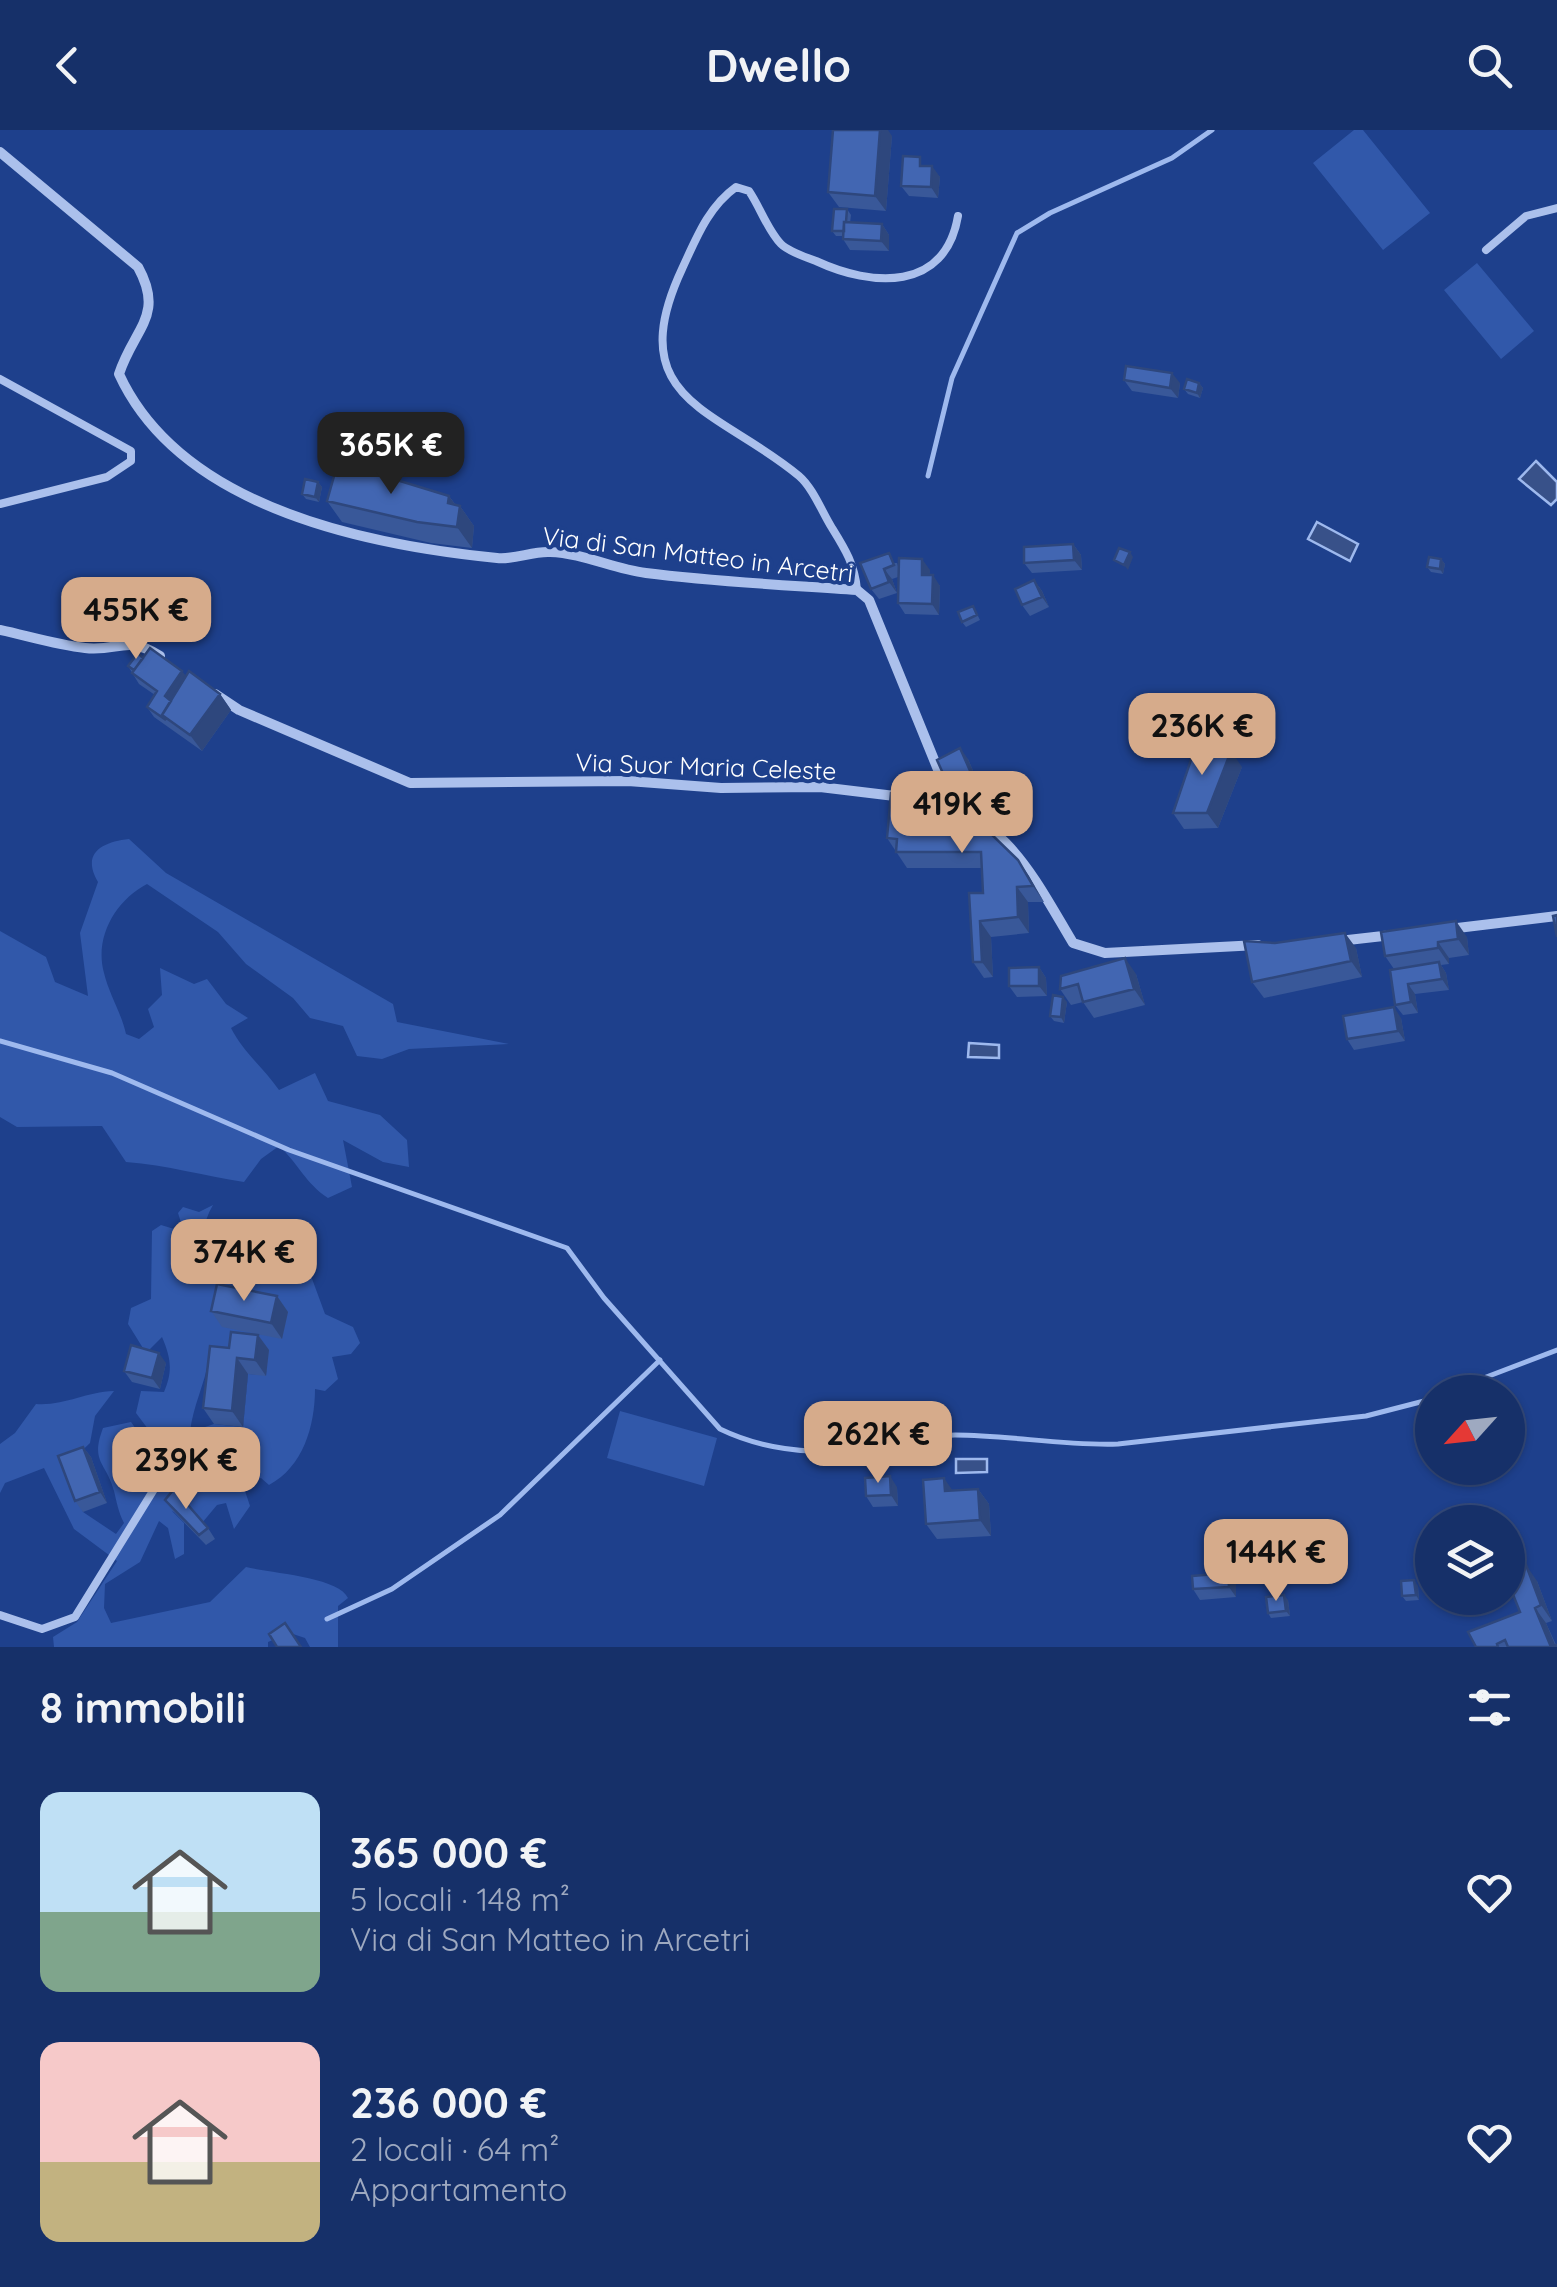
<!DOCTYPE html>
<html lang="it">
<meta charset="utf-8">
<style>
body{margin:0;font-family:Quicksand,sans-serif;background:#233c71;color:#f1f3f6;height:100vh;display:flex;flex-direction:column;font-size:38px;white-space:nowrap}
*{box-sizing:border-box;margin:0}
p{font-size:32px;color:#9ea9c0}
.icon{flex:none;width:55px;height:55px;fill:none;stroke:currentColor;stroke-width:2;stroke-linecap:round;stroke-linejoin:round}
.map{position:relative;height:1517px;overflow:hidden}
.panel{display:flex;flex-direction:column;background:#163069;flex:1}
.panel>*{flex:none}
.needle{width:65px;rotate:243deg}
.tools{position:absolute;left:1415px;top:1245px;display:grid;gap:20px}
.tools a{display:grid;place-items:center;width:110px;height:110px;border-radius:50%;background:#163069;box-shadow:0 2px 8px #0004,0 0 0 2px #354b7d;font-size:50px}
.price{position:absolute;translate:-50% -85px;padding:0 22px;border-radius:20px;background:#d6ab8b;color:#111;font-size:32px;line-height:65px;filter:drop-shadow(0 2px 5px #0008)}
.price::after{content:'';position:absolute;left:50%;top:60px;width:30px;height:22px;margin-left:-15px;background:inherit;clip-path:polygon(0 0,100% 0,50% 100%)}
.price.active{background:#222;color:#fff}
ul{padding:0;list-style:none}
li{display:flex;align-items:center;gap:30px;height:250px;padding:0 40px}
li span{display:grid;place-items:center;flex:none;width:280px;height:200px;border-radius:20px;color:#555}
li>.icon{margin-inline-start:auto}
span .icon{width:120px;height:120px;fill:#fffc;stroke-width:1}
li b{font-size:42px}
h2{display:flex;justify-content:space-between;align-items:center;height:120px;padding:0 40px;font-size:42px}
header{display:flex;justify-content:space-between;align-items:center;height:130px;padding:0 40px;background:#163069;font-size:45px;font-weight:700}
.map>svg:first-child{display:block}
.green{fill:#3158aa;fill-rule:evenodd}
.water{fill:#385189;stroke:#9eb9ee;stroke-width:2.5}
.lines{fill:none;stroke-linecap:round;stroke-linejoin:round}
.stream{stroke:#9eb9ee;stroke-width:5}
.service{stroke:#abc0ec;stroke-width:8}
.minor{stroke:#abc0ec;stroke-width:10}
.wall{fill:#395899}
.shaded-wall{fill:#2e477d}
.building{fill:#4266b2;stroke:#2e477d;stroke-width:2.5;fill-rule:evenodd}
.labels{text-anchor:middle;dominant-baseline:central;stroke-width:8;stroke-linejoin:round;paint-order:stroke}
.street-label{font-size:25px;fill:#fff;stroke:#1e408c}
</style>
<header><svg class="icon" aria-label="back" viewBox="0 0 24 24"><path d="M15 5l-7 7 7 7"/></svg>Dwello<svg class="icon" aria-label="search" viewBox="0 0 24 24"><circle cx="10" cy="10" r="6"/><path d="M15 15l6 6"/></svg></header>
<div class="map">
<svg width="1557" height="1517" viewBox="0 0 1557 1517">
<rect width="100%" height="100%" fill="#1e408c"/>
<path class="green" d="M1354,0H1363L1430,83L1383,120L1313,33Z
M1477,133L1534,201L1501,229L1444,160Z
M129,709L166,743L393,874L397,892L509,914L409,919L382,929L357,926L343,896L310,888L293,868L246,834L218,802L147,754C116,770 94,807 104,843C109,864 121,882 126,904L139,909L154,897L148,879L162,865L160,838L194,854L207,849L226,874L248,888L231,898C243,922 264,938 279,960L315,943L328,971L380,985L407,1010L409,1037L383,1032L343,1010L352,1057L328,1068C306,1054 298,1033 279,1016L261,1029L244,1052C204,1046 167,1035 126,1032L102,996L17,997L0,987V801L46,827L55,852L88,866L80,803L98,752C81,723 102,712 129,709Z
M213,1075C202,1093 203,1113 193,1130H206L225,1114L286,1118L311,1146L325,1184L353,1197L360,1213L351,1224L332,1227L338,1249L325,1261L315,1259C315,1296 303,1337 269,1355L261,1348L243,1355L250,1376L234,1399L226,1373L217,1375L202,1393L172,1381L184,1393V1424L175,1429L168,1398L159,1391L140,1432L105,1454L104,1478L111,1493L210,1472L246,1437C271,1443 339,1447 348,1468L338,1476V1517H310L305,1508L290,1503L268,1512V1517H54L53,1507L77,1492L117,1431L74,1399L44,1338L5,1353L0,1363V1314L15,1303L36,1274C64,1276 85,1262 114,1261L95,1286L90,1313L66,1336L83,1382L116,1404L124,1393C118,1381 117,1373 114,1361C106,1331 90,1333 103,1298L131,1292L153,1323L163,1319L136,1283L141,1261L164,1262C173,1241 171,1228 162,1207L146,1223L128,1194L131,1178L151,1169L152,1101L161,1095L184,1102L178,1083L183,1077L199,1082ZM268,1221L266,1245L248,1244L243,1297L214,1294L190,1302C193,1276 204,1256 209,1229Z
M620,1281L717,1308L704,1356L607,1328Z"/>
<path class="water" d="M1536,331L1557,352V369L1551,375L1519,349Z
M1317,392L1358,414L1350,431L1308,409Z
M969,913L999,915V928L968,927Z
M956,1329H987V1342L956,1343Z"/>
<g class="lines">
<path class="stream" d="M928,346L952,248L1017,103L1050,83L1172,28L1212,0
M0,911L112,943L289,1020L567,1118L604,1168L720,1299C782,1329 844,1323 910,1314C925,1312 940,1305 955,1305C1010,1305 1063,1316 1118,1314L1366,1286L1432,1269
M1447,1262L1557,1220
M327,1489L392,1459L500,1385L660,1230"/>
<path class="service" d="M1486,120L1526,86L1557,78
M0,249L131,321V331L107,347L0,374
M857,460C855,435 845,419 832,398C822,382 813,358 799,346C719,279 620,272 682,139C696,109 708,77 736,57L749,61C760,77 768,101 781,114C789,122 806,127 816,131C872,157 945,162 958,86
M0,1485L42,1499L75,1487L174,1327"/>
<path class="minor" d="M0,22L138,137C165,186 134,198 119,244C180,377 366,415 497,428C515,430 532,421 550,422C583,423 613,439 646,443C716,452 787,455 857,460L869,470L952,674
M0,500C28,506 57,515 85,518C119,522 126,504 160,526
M215,564L239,580L410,653L628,651L721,658L820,657L903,667
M920,670C1003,680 1034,748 1073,813L1105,823L1258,815
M1449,799L1557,786
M1339,811L1392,805"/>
</g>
<path class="wall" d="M892,6L886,81L839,77L828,62Z
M927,36L940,47L938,68L909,66L901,56Z
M847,79L851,85L850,93L882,94L889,105V121L850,120L843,109V106H836L832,101Z
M1124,250L1180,253L1178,268L1132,261Z
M1199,253L1203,258L1200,268L1188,264L1184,259Z
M318,352L322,357L319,372L306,369L302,364Z
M449,366L455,374L460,376L474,396L472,418L431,413L342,392L327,371Z
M1073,414L1081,425L1082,440L1032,443L1024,433Z
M1441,429L1445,434L1443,444L1431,442L1427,437Z
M860,433H897L899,439L930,440L929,445L940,456L939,485L905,484L898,473V447L892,449L897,463L879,469L871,459Z
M1034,450L1042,461L1049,477L1030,486L1022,475Z
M973,476L980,490L966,497L962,492Z
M143,528L186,546L220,564L231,580L202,621L154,587L147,577L155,565L139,554L128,536Z
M968,629L989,678L976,684L956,668L949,657Z
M1242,637L1218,698L1184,699L1173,683Z
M945,667L1018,730L1044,772H1028L1029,803L991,807L993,847L984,848L973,832L983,763L982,738H907L887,708L936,682V695H944Z
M1381,802L1467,807L1469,825L1449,828V834L1441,835L1446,843L1449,860L1415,864L1418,883L1403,885L1395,875L1394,839L1385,826Z
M1356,818L1362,847L1264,868L1252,852Z
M1039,837L1046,848L1047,866L1017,867L1009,856Z
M1136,844L1145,875L1094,888L1083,872L1071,875L1060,859L1061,846Z
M1067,872L1064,893L1054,891L1050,886Z
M1401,888L1405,911L1354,920L1347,909Z
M277,1166L288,1182L282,1209L222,1197L211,1181Z
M258,1205L269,1220L266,1246L248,1244L243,1297L214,1294L203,1278L229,1218Z
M166,1233L160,1259L132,1252L124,1241Z
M83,1317L91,1327L107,1373L83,1382L75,1371Z
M897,1357L898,1376L873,1377L866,1366Z
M978,1359L989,1374L991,1406L937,1409L926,1394Z
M165,1370L208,1398L215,1409L206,1415L172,1380Z
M1537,1451L1552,1491L1546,1493L1557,1517H1476L1520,1482Z
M1236,1454V1467L1200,1470L1193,1459Z
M1418,1456L1419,1470L1406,1471L1402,1466Z
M1288,1470L1290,1486L1271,1488L1268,1483Z"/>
<path class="shaded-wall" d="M880,0H888L892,6L886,81L875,66Z
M932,36L940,47L938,68L931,57Z
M882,94L889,105V121L881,111Z
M1172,243L1180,253L1178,268L1170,258Z
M1199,253L1203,258L1200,268L1197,263Z
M318,352L322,357L319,372L315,367Z
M449,366L459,380L460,376L474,396L472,418L457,397L448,373Z
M1073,414L1081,425L1082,440L1074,430Z
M1130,422L1133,427L1128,440L1124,435Z
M922,429L930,440L929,455L922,445Z
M1441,429L1445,434L1443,444L1440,439Z
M884,439L892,449L897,463L889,452Z
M933,445L940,456L939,485L932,474Z
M1034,450L1042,461L1049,477L1042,467Z
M182,541L190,551L172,577L165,566Z
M220,564L231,580L202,621L190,605Z
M960,618L968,629L989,678L982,668Z
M1231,621L1242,637L1218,698L1207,683Z
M925,666L936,682V710L925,694Z
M1018,730L1029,746L1044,772L1033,756Z
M1017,757L1028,772L1029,803L1018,787Z
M980,791L991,807L993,847L982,832Z
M1456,791L1467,807L1469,825L1458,809Z
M1345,803L1356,818L1362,847L1351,831Z
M1438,812L1449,828V834L1438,818Z
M1125,828L1136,844L1145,875L1134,859Z
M1439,832L1446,843L1449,860L1442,849Z
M1039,837L1046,848L1047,866L1039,856Z
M1408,854L1415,864L1418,883L1411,872Z
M1063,867L1067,872L1064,893L1061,887Z
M1394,877L1401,888L1405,911L1398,901Z
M277,1166L288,1182L282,1209L271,1193Z
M258,1205L269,1220L266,1246L255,1230Z
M159,1223L166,1233L160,1259L152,1248Z
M237,1228L248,1244L243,1297L232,1281Z
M83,1317L91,1327L107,1373L100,1362Z
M890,1346L897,1357L898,1376L891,1365Z
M944,1348L955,1364L945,1361Z
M978,1359L989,1374L991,1406L980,1390Z
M1526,1435L1537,1451L1552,1491L1541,1475Z
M1228,1443L1236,1454V1467L1229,1457Z
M1414,1450L1418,1456L1419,1470L1416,1465Z
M1284,1465L1288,1470L1290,1486L1286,1481Z
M1535,1478L1546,1493L1556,1517H1551Z"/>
<path class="building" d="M833,0H880L875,66L828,62Z
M903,26L920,27V36H932L931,57L901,56Z
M834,79H847L846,92H844V101H832Z
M844,92L882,94L881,111L843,109Z
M1126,236L1172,243L1170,258L1124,250Z
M1187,249L1199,253L1197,263L1184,259Z
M338,332L449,366L448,373L460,376L457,397L417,392L327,371Z
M305,349L318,352L315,367L302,364Z
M1073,414L1074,430L1024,433V417Z
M1119,418L1130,422L1124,435L1114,430Z
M889,423L894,435L884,439L889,452L871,459L860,433Z
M1429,427L1441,429L1440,439L1427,437Z
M899,428L922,429V445H933L932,474L898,473Z
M1034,450L1042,467L1022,475L1015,459Z
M973,476L977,485L962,492L958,482Z
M150,518L182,541L165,566L171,571L162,585L166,590L147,577L157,561L132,543Z
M138,523L143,528L134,540L128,536Z
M189,541L220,564L190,605L162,585Z
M1198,609L1231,621L1207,683H1173Z
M960,618L982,668L969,673L949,657L937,630Z
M891,663L925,666V694L944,695L945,667H953L1018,730L1033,756L1017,757L1018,787L980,791L982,832H973L969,763H983L981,722H896L897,709L887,708ZM970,696H975L982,704L969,705Z
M1557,785V807L1553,786Z
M1456,791L1458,809L1438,812V818L1385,826L1381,802Z
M1345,803L1351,831L1252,852L1244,811L1275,813Z
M1125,828L1134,859L1083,872L1078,854L1060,859L1061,846Z
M1439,832L1442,849L1408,854L1411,872L1395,875L1390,840Z
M1039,837V856H1009V838Z
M1053,865L1063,867L1061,887L1050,886Z
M1394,877L1398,901L1347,909L1343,886Z
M217,1154L277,1166L271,1193L211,1181Z
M231,1202L258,1205L255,1230L237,1228L232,1281L203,1278L210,1216L229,1218Z
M131,1215L159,1223L152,1248L124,1241Z
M83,1317L100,1362L75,1371L58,1326Z
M890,1346L891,1365L866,1366L865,1348Z
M944,1348L945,1361L978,1359L980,1390L926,1394L923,1350Z
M174,1359L208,1398L199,1405L165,1370Z
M1526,1435L1541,1475L1535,1478L1551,1517L1557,1515V1517H1508L1505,1510L1497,1514L1498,1517H1476L1468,1502L1520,1482L1508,1452V1442Z
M1228,1443L1229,1457L1193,1459L1192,1446Z
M1414,1450L1416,1465L1402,1466L1401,1451Z
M1284,1465L1286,1481L1268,1483L1266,1467Z
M285,1493L301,1517H277L269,1504Z"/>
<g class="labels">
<g class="street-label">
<text transform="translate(698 424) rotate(7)">Via di San Matteo in Arcetri</text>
<text transform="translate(706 636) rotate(2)">Via Suor Maria Celeste</text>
</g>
</g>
</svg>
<div class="tools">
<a><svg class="needle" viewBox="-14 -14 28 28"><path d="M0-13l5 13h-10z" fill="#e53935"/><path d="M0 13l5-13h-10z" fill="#9ea9c0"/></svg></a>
<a><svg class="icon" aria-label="layers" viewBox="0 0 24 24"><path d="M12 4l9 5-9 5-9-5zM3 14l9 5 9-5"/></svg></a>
</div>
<b class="price active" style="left:391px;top:367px">365K €</b>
<b class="price" style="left:136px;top:532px">455K €</b>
<b class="price" style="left:1202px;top:648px">236K €</b>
<b class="price" style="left:962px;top:726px">419K €</b>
<b class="price" style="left:244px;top:1174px">374K €</b>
<b class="price" style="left:878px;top:1356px">262K €</b>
<b class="price" style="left:186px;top:1382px">239K €</b>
<b class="price" style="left:1276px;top:1474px">144K €</b>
</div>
<section class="panel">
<h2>8 immobili<svg class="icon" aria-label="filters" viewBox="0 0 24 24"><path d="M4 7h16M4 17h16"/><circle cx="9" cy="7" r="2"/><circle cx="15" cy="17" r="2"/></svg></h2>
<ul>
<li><span style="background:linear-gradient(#bfe0f5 60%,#7fa58c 0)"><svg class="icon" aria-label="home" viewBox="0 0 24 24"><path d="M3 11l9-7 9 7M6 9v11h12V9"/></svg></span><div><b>365 000 €</b><p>5 locali · 148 m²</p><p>Via di San Matteo in Arcetri</p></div><svg class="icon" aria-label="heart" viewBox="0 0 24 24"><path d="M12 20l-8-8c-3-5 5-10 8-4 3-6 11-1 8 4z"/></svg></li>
<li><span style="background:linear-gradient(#f6c9c9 60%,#c2b280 0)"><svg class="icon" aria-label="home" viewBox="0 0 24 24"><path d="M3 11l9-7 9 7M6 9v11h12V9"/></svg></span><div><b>236 000 €</b><p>2 locali · 64 m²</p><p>Appartamento</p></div><svg class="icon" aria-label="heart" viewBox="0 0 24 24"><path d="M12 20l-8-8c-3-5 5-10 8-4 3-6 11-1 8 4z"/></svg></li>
</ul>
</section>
